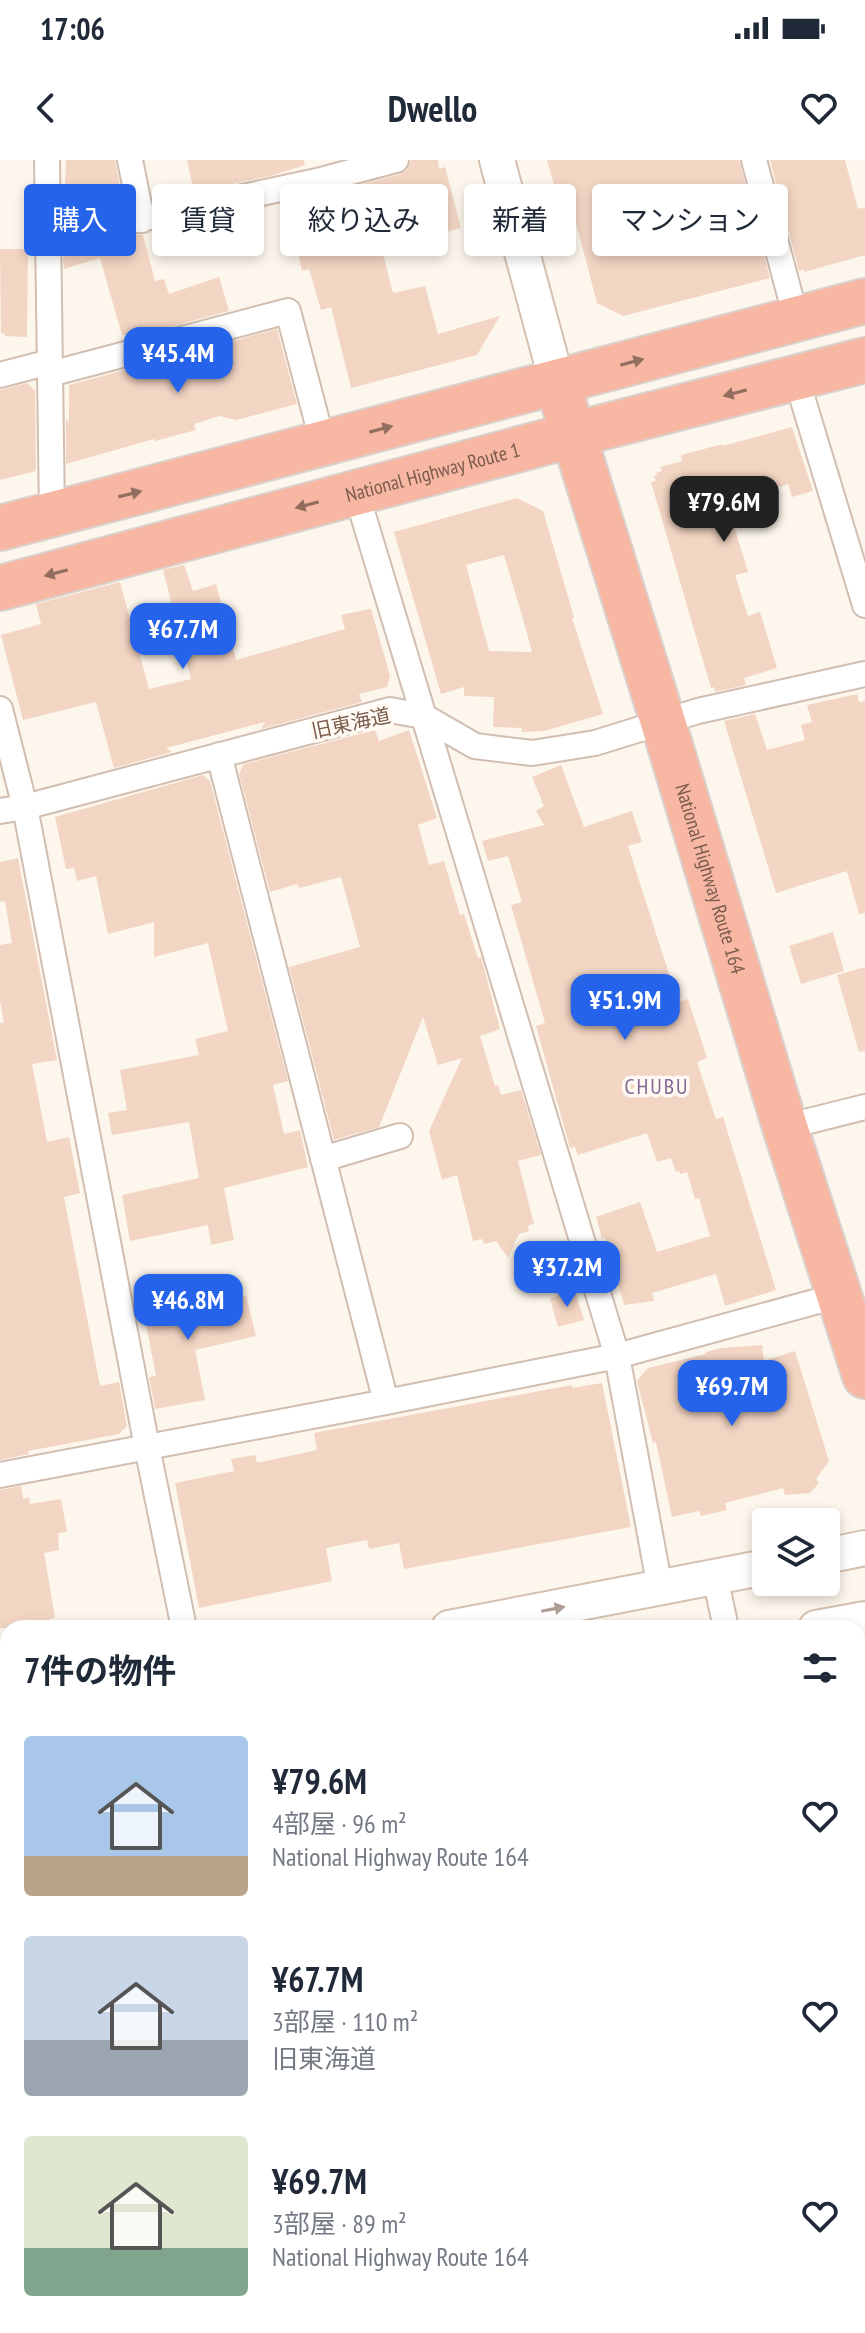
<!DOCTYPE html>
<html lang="ja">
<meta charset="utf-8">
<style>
body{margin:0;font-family:"PT Sans Narrow","Noto Sans JP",sans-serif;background:#f6f6f7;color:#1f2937;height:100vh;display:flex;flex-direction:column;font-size:30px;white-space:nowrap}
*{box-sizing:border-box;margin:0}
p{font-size:26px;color:#747a83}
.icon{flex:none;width:44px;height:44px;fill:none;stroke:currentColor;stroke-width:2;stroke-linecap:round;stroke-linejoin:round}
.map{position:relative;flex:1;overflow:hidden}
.side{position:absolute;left:0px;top:1460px;width:866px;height:714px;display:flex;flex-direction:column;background:#fff;border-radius:24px 24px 0 0;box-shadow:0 4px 12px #0003}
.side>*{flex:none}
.hud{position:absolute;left:24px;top:24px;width:818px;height:72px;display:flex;gap:16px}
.controls{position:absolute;left:752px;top:1348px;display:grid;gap:16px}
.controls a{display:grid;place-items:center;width:88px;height:88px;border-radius:8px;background:#fff;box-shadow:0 4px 12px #0003;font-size:40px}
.price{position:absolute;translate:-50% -68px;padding:0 18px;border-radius:16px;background:#2563eb;color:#fff;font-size:26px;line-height:52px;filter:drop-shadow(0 2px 4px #0008)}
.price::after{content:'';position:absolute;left:50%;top:48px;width:24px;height:18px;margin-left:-12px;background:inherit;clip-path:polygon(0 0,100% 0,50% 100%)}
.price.current{background:#222;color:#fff}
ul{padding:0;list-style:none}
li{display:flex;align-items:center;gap:24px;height:200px;padding:0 24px}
li span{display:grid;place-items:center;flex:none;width:224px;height:160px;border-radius:8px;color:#555}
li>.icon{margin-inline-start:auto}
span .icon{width:96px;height:96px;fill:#fffc;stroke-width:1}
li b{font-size:34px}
h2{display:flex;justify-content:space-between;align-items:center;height:96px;padding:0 24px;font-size:34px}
.tag{padding:0 28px;border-radius:8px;background:#fff;box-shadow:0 4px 12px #0003;font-size:28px;line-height:72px}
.tag.current{background:#2563eb;color:#fff}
.status{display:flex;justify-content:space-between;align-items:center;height:56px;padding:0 40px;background:#fff;direction:ltr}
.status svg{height:22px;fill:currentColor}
header{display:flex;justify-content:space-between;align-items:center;height:104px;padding:0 24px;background:#fff;font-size:36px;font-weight:700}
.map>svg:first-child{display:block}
.green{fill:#d8ecc9}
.building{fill:#f3d5c3;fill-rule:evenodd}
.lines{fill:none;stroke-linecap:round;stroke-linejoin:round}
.street-casing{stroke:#d1beb0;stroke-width:28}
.secondary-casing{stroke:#d6c0b0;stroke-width:38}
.highway-casing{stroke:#dad1cd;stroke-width:48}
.street{stroke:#fff;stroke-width:24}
.secondary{stroke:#fff;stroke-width:34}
.highway{stroke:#f7b7a3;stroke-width:44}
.oneway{fill:#936e5e}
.oneway2{fill:#af9d94}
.labels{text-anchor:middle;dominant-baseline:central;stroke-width:7;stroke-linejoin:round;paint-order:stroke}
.street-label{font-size:20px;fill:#7a5c4d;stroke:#fffaf3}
.neighbourhood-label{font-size:22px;letter-spacing:2px;fill:#846695;stroke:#fffaf3}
</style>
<div class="status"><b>17:06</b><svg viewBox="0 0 49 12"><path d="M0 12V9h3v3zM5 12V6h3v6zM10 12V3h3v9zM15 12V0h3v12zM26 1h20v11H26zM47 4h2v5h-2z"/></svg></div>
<header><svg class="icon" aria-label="back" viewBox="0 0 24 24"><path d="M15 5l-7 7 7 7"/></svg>Dwello<svg class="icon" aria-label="heart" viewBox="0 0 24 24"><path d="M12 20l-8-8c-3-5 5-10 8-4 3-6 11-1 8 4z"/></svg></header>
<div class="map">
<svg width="865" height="2173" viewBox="0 0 865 2173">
<rect width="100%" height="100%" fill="#fdf6ec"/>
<path class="green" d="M394,2166H593L595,2173H395Z"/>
<path class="building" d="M66,0H115L124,47L70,59L68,57L67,26L65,27Z
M187,0H304L305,5L271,16L194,32Z
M411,0H438L439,9L445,7L461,68L382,90L393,133L425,126L438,174L500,156L477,195L351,228L331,147L321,150L309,109L302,111L297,88L336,78L328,51L333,49L329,33L400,14L407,10Z
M547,0H739L770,118L623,156L597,143L569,36L558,39Z
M770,0H845L858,49L865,47V95L804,112V109L799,111Z
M140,74L143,75L155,121L164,119L169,134L219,117L229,151L140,175H122L100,98L64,109L63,98L72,89Z
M0,89H28L27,177L5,176V174L1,173Z
M277,169L297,244L236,260L219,256L194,264L196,270L155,281L154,279L66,304V259L69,262V225Z
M27,223L35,231L36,311L0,320V230Z
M792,267L813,331L792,337L788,324L738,340L740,350L730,353L748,412L735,415L748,456L760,452L777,508L744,518L746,525L715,532L714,527L711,528L651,322L656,321L654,316L657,315L656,313L662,311L660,307L682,301L681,295L723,284V286Z
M517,338L543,351L574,457L572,458L603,554L544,571L522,572V568L493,567L494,537L464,536V527L441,534L394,372ZM504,395L523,459L532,492L489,491L466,405Z
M184,405L193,431L216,424L236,500L345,469L341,455L371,449L390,516L387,527L359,534L362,542L261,569L265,562L166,588L172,592L114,608L96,542L23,560L1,475L41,464L36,444L120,422L149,529L191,519L163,410Z
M857,534L859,542L865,541V753L859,754L847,711L776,733L724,561L755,554L767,590L805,580L801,565L812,562L807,545Z
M375,570L379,581L409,570L437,658L418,665L429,705L444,701L460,755L464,754L478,798L481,797L500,869L480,876L495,926L498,925L501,935L521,930L541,995L518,1001L534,1064L528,1066L529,1071L519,1074L508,1098L496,1081L484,1084L482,1079L473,1081L457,1015L442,1020L429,971L462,898L438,905L423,857L379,967L334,980L289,807L360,787L341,717L299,728L297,724L270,732L239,614L244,604Z
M561,605L584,667L632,651L642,682L628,686L678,842L688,839L707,898L697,902L716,959L723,957L776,1130L725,1146L716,1114L652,1133L654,1141L624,1145L605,1078H602L596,1057L640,1042L657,1092L710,1076L699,1038L695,1039L687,1012L680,1014L679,1011L676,1012L671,998L657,1002L647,973L578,995L575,987L570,988L536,866L545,863L511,745L522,742L508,696L488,701L482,681L544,665L536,651L544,646L532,617Z
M203,615L210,621L288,921L273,925L284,974L300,970L308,1007L224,1028L234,1080L211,1085L208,1065L130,1081L122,1035L199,1018L189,962L112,975L108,953L127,950L120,910L199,895L195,879L228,871L208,783L154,797V762L108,774L96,716L77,721L74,708L66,709L55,657Z
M18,698L57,900L32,904L47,982L69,977L80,1033L64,1037L100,1226L119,1222L127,1266L119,1274L28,1291L29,1294L0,1300V863L4,862L0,841V785L12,783L5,741L0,742V702Z
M833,772L844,811L801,824L789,786Z
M865,807V891L859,892L837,815Z
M179,1131L183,1151L246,1136L256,1176L195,1190L205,1240L155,1249L149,1217L156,1216L141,1138Z
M575,1131L584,1160L558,1167L550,1138Z
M762,1185L764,1201L795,1191L829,1301L816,1319L819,1323L810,1333L785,1335L783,1328L725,1343L727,1350L701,1356L699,1351L672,1357L656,1282L653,1283L637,1221L648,1208L706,1194V1192L721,1188Z
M602,1223L631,1367L404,1409L399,1383L369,1389L367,1380L326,1388L332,1421L199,1448L175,1323L234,1311L231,1299L255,1295L257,1303L317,1290L314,1273L572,1225V1228Z
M21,1326L23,1339L29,1337L30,1344L61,1339L67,1372L58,1373L59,1390L44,1393L55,1458L49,1459L50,1468H0V1330Z"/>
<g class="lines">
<defs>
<path id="street" d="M47,0L52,354
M130,0L142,60
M754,0L796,158
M48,79L317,21L396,0
M50,214L288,151L323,284
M0,215L50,202
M796,217L865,445
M356,332L617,1196L660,1428
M0,549L25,647L147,1287L184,1468
M219,595L386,1242
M0,651L25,647L390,550L423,556L475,586L532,593L595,583L698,551L865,514
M785,967L865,947
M323,999L400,976
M0,1315L386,1242L617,1196L840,1135
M715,1417L726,1468
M858,1905L865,1903
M0,1972L8,1970
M858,2002L865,2025
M365,2166L366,2173
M716,2166L718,2173"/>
<path id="secondary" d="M497,0L557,222
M826,1396L865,1388
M449,1468L766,1407
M816,1468L865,1459
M0,1556L8,1554
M0,1637L8,1635
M0,1666L8,1696
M136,2166L137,2173"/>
<g id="highway">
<path id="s1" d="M557,222L663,562L785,967L865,1216"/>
<path d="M0,368L865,141"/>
<path id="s2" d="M0,428L572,275L865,200"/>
</g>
</defs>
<use href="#street" class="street-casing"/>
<use href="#secondary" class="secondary-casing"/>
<use href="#highway" class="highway-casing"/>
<use href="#street" class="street"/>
<use href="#secondary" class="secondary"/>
<use href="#highway" class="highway"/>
</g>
<defs><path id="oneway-solid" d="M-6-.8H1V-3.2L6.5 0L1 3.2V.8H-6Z" transform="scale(2)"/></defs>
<g class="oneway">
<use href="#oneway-solid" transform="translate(632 202) rotate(-15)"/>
<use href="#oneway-solid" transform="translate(735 233) rotate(165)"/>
<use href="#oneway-solid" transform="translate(381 269) rotate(-15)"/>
<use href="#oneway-solid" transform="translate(130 334) rotate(-14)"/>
<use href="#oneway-solid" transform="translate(307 345) rotate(165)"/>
<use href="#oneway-solid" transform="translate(56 413) rotate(165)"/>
</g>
<use class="oneway2" href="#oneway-solid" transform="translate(553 1449) rotate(-11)"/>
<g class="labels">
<g class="street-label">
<text stroke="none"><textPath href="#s2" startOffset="448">National Highway Route 1</textPath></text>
<text transform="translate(351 563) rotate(-12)">旧東海道</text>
<text stroke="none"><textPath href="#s1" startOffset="520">National Highway Route 164</textPath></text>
</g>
<g class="neighbourhood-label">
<text x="657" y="926">CHUBU</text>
</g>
</g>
</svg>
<div class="controls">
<a><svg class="icon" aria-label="layers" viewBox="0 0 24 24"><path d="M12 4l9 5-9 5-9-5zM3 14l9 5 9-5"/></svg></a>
</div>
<b class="price" style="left:178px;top:235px">¥45.4M</b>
<b class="price current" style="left:724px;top:384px">¥79.6M</b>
<b class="price" style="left:183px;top:511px">¥67.7M</b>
<b class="price" style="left:625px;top:882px">¥51.9M</b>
<b class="price" style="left:567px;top:1149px">¥37.2M</b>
<b class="price" style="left:188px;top:1182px">¥46.8M</b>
<b class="price" style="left:732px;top:1268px">¥69.7M</b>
<div class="hud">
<a class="tag current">購入</a>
<a class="tag">賃貸</a>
<a class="tag">絞り込み</a>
<a class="tag">新着</a>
<a class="tag">マンション</a>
</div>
<section class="side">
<h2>7件の物件<svg class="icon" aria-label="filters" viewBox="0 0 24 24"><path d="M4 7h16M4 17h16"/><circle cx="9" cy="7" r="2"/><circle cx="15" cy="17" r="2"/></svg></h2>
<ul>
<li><span style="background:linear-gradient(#a9c7e8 75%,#b9a48a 0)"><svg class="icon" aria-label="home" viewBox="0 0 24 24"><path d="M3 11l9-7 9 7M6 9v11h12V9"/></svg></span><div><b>¥79.6M</b><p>4部屋 · 96 m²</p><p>National Highway Route 164</p></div><svg class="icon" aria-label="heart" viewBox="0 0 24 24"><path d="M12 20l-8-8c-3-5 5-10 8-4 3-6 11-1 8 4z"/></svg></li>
<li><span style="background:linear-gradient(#c9d6e8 65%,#9aa5b1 0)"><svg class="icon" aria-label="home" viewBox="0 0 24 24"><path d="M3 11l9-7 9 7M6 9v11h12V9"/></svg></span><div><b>¥67.7M</b><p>3部屋 · 110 m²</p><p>旧東海道</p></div><svg class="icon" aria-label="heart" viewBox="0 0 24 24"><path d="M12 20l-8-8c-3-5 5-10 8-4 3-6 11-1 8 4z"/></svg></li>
<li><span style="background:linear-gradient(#dfe7d0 70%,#7fa58c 0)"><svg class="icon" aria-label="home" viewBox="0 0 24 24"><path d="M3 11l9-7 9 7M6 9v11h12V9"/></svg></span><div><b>¥69.7M</b><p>3部屋 · 89 m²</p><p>National Highway Route 164</p></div><svg class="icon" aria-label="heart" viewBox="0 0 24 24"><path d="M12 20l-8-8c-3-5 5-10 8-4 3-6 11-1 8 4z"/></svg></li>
</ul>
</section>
</div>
